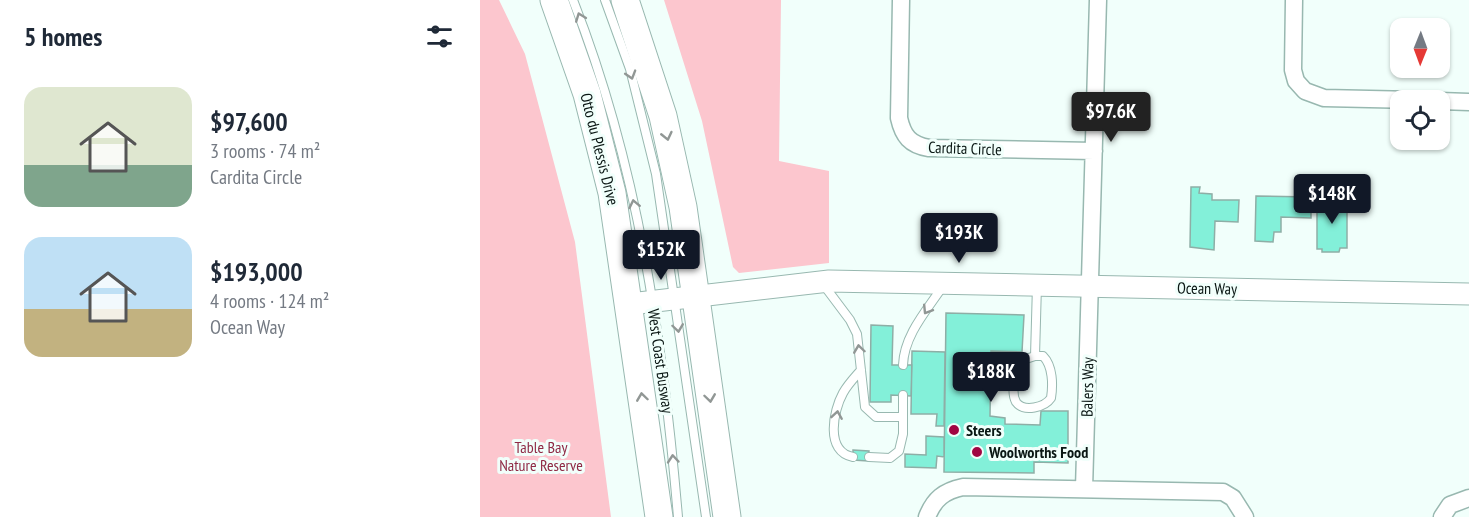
<!DOCTYPE html>
<meta charset="utf-8">
<style>
body{margin:0;font-family:"PT Sans Narrow",sans-serif;background:#f6f6f7;color:#1f2937;height:100vh;display:flex;flex-direction:column;font-size:22px;white-space:nowrap}
*{box-sizing:border-box;margin:0}
p{font-size:20px;color:#747a83}
.icon{flex:none;width:33px;height:33px;fill:none;stroke:currentColor;stroke-width:2;stroke-linecap:round;stroke-linejoin:round}
.map{position:relative;flex:1;overflow:hidden}
.sheet{display:flex;flex-direction:column;background:#fff;width:480px}
.sheet>*{flex:none}
.needle{width:39px;rotate:181deg}
.fabs{position:absolute;left:910px;top:18px;display:grid;gap:12px}
.fabs a{display:grid;place-items:center;width:60px;height:60px;border-radius:12px;background:#fff;box-shadow:0 2px 4px #0004;font-size:30px}
.price{position:absolute;translate:-50% -51px;padding:0 14px;border-radius:6px;background:#111827;color:#fff;font-size:20px;line-height:39px;filter:drop-shadow(0 2px 3px #0008)}
.price::after{content:'';position:absolute;left:50%;top:36px;width:18px;height:14px;margin-left:-9px;background:inherit;clip-path:polygon(0 0,100% 0,50% 100%)}
.price.current{background:#222;color:#fff}
ul{padding:0;list-style:none}
li{display:flex;align-items:center;gap:18px;height:150px;padding:0 24px}
li span{display:grid;place-items:center;flex:none;width:168px;height:120px;border-radius:18px;color:#555}
li>.icon{margin-inline-start:auto}
span .icon{width:72px;height:72px;fill:#fffc;stroke-width:1}
li b{font-size:26px}
h2{display:flex;justify-content:space-between;align-items:center;height:72px;padding:0 24px;font-size:26px}
main{display:flex;flex:1;min-height:0}
.map>svg:first-child{display:block}
.green{fill:#fcc6ce}
.building{fill:#83f0d9;stroke:#8eaea6;stroke-width:1.5}
.lines{fill:none;stroke-linecap:round;stroke-linejoin:round}
.service-casing{stroke:#98b8b0;stroke-width:10}
.minor-casing{stroke:#98b8b0;stroke-width:19}
.tertiary-casing{stroke:#98b8b0;stroke-width:23}
.primary-casing{stroke:#98b8b0;stroke-width:29}
.service{stroke:#fff;stroke-width:8}
.minor{stroke:#fff;stroke-width:16}
.tertiary{stroke:#fff;stroke-width:21}
.primary{stroke:#fff;stroke-width:27}
.oneway{stroke:#919795}
.poi-dot{fill:#a10643;stroke:#f1fffb;stroke-width:2}
.labels{text-anchor:middle;dominant-baseline:central;stroke-width:6;stroke-linejoin:round;paint-order:stroke}
.street-label{font-size:16px;fill:#0a1714;stroke:#f1fffb}
.poi-label{font-size:16px;font-weight:bold;fill:#0a1714;stroke:#f1fffb;text-anchor:start}
.park-label{font-size:16px;fill:#8f2a45;stroke:#f1fffb}
</style>
<main>
<section class="sheet">
<h2>5 homes<svg class="icon" aria-label="filters" viewBox="0 0 24 24"><path d="M4 7h16M4 17h16"/><circle cx="9" cy="7" r="2"/><circle cx="15" cy="17" r="2"/></svg></h2>
<ul>
<li><span style="background:linear-gradient(#dfe7d0 65%,#7fa58c 0)"><svg class="icon" aria-label="home" viewBox="0 0 24 24"><path d="M3 11l9-7 9 7M6 9v11h12V9"/></svg></span><div><b>$97,600</b><p>3 rooms · 74 m²</p><p>Cardita Circle</p></div></li>
<li><span style="background:linear-gradient(#bfe0f5 60%,#c2b280 0)"><svg class="icon" aria-label="home" viewBox="0 0 24 24"><path d="M3 11l9-7 9 7M6 9v11h12V9"/></svg></span><div><b>$193,000</b><p>4 rooms · 124 m²</p><p>Ocean Way</p></div></li>
</ul>
</section>
<div class="map">
<svg width="989" height="517" viewBox="0 0 989 517">
<rect width="100%" height="100%" fill="#f1fffb"/>
<path class="green" d="M0,0H19L45,54L95,242L131,517H0Z
M184,0H301L299,161L349,171V263L259,273L253,267L222,121Z"/>
<path class="building" d="M711,187H720L719,193L732,194V200H759L758,222L735,221L734,250L710,247Z
M776,196L831,197V218L801,217V232H794L793,242L775,241Z
M837,199H867V248H860L859,252H842V249H837Z
M466,313L544,315L542,352L511,351L510,416L525,418V424L560,425L561,411H588V463L554,462V473L464,472Z
M391,325L413,326L412,365H432L431,396L411,395V402H390Z
M432,351L465,352L464,426H456L457,414H431Z
M446,436L464,437V457L457,456L456,468L425,467V454L446,455Z
M373,450L389,451L388,461L373,460Z"/>
<g class="lines">
<defs>
<path id="service" d="M93,0C158,165 183,341 198,517
M125,0L150,69L176,174L226,517
M343,284L370,320L377,334L385,407L396,417H423
M555,356H563C573,366 573,385 571,398C565,407 544,413 536,402C530,391 536,369 543,360Z
M555,356L557,285
M423,365C424,335 447,310 463,286
M373,457C345,452 353,411 363,393C368,384 375,377 381,370
M389,457L410,458L419,451L423,434V395"/>
<path id="minor" d="M421,0L419,118C423,136 430,145 449,148L614,151
M814,0L813,70L816,81L825,91L844,98L935,100
M960,101L989,102
M604,489L618,0
M447,517C454,499 464,491 483,487L743,492L753,498L765,517
M962,517L970,505L989,498"/>
<path id="tertiary" d="M150,304L349,281L989,294"/>
<path id="primary" d="M74,0L107,94L132,193L179,517
M145,0L183,116L203,207L247,517"/>
</defs>
<use href="#service" class="service-casing"/>
<use href="#minor" class="minor-casing"/>
<use href="#tertiary" class="tertiary-casing"/>
<use href="#primary" class="primary-casing"/>
<use href="#service" class="service"/>
<use href="#minor" class="minor"/>
<use href="#tertiary" class="tertiary"/>
<use href="#primary" class="primary"/>
</g>
<defs><path id="oneway-chevron" d="M-2-3.5L2.5 0L-2 3.5" fill="none" stroke-width="1.6" stroke-linecap="round" stroke-linejoin="round" transform="scale(1.5)"/></defs>
<g class="oneway">
<use href="#oneway-chevron" transform="translate(100 17) rotate(-111)"/>
<use href="#oneway-chevron" transform="translate(151 75) rotate(73)"/>
<use href="#oneway-chevron" transform="translate(187 136) rotate(77)"/>
<use href="#oneway-chevron" transform="translate(154 204) rotate(-102)"/>
<use href="#oneway-chevron" transform="translate(447 310) rotate(122)"/>
<use href="#oneway-chevron" transform="translate(198 328) rotate(82)"/>
<use href="#oneway-chevron" transform="translate(379 349) rotate(-98)"/>
<use href="#oneway-chevron" transform="translate(162 397) rotate(-98)"/>
<use href="#oneway-chevron" transform="translate(230 398) rotate(82)"/>
<use href="#oneway-chevron" transform="translate(357 415) rotate(-81)"/>
<use href="#oneway-chevron" transform="translate(193 459) rotate(-95)"/>
</g>
<g class="poi-dot">
<circle cx="474" cy="430" r="6"/>
<circle cx="497" cy="452" r="6"/>
</g>
<g class="labels">
<g class="street-label">
<text transform="translate(485 148) rotate(2)">Cardita Circle</text>
<text transform="translate(120 149) rotate(76)">Otto du Plessis Drive</text>
<text transform="translate(727 288) rotate(1)">Ocean Way</text>
<text transform="translate(181 361) rotate(82)">West Coast Busway</text>
<text transform="translate(607 387) rotate(-89)">Balers Way</text>
</g>
<g class="poi-label">
<text x="486" y="430">Steers</text>
<text x="509" y="452">Woolworths Food</text>
</g>
<g class="park-label">
<text x="61" y="447">Table Bay<tspan x="61" dy="18">Nature Reserve</tspan></text>
</g>
</g>
</svg>
<div class="fabs">
<a><svg class="needle" viewBox="-14 -14 28 28"><path d="M0-13l5 13h-10z" fill="#e53935"/><path d="M0 13l5-13h-10z" fill="#747a83"/></svg></a>
<a><svg class="icon" aria-label="locate" viewBox="0 0 24 24"><circle cx="12" cy="12" r="6"/><path d="M12 2v4M12 18v4M2 12h4M18 12h4"/></svg></a>
</div>
<b class="price current" style="left:631px;top:143px">$97.6K</b>
<b class="price" style="left:852px;top:225px">$148K</b>
<b class="price" style="left:479px;top:264px">$193K</b>
<b class="price" style="left:181px;top:281px">$152K</b>
<b class="price" style="left:511px;top:403px">$188K</b>
</div>
</main>
